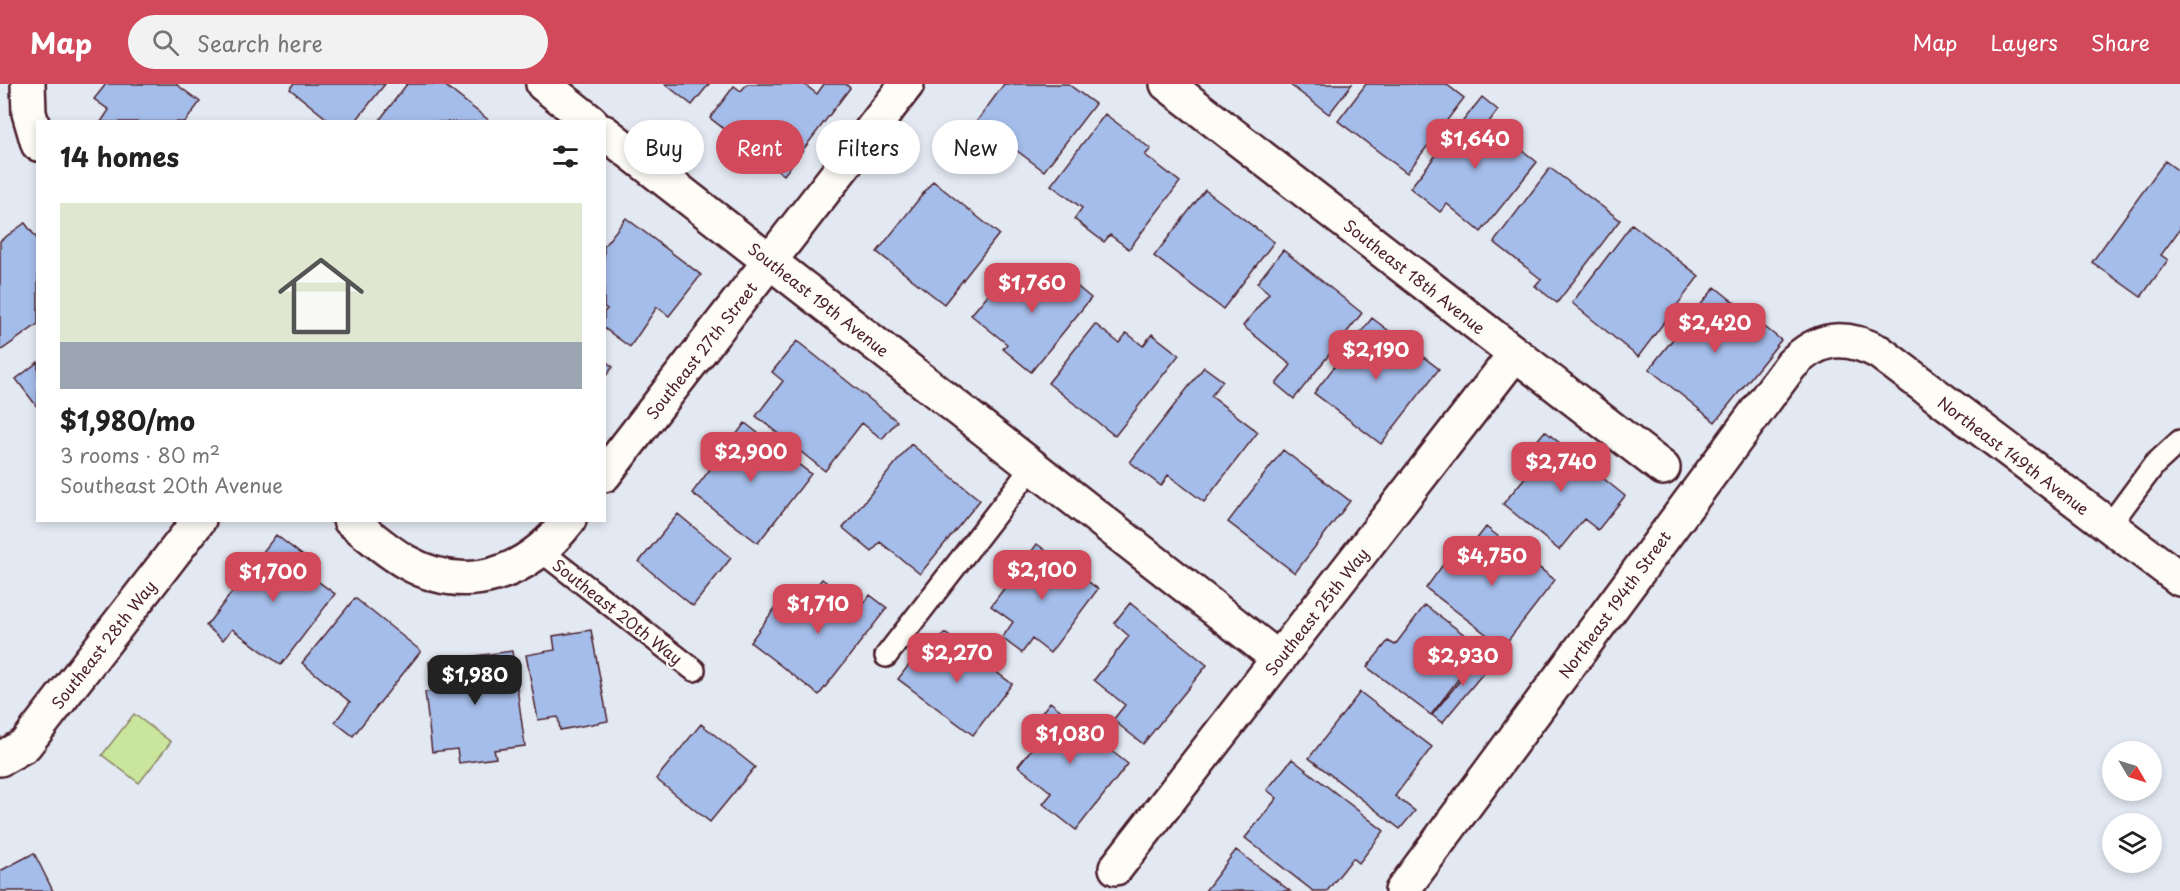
<!DOCTYPE html>
<meta charset="utf-8">
<style>
body{margin:0;font-family:"Playpen Sans",sans-serif;background:#f2f2f2;color:#222;height:100vh;display:flex;flex-direction:column;font-size:22px;white-space:nowrap}
*{box-sizing:border-box;margin:0}
p{font-size:20px;color:#767676}
.icon{flex:none;width:33px;height:33px;fill:none;stroke:currentColor;stroke-width:2;stroke-linecap:round;stroke-linejoin:round}
.map{position:relative;flex:1;overflow:hidden}
.sheet{position:absolute;left:36px;top:36px;width:570px;height:402px;display:flex;flex-direction:column;background:#fff;border-radius:0px;box-shadow:0 3px 9px #0003}
.sheet>*{flex:none}
.banner{position:absolute;left:624px;top:36px;width:570px;height:54px;display:flex;gap:12px}
.needle{width:39px;rotate:128deg}
.tools{position:absolute;left:2102px;top:657px;display:grid;gap:12px}
.tools a{display:grid;place-items:center;width:60px;height:60px;border-radius:50%;background:#fff;box-shadow:0 3px 9px #0003;font-size:30px}
.price{position:absolute;translate:-50% -51px;padding:0 14px;border-radius:12px;background:#d1495b;color:#fff;font-size:20px;line-height:39px;filter:drop-shadow(0 2px 3px #0008)}
.price::after{content:'';position:absolute;left:50%;top:36px;width:18px;height:14px;margin-left:-9px;background:inherit;clip-path:polygon(0 0,100% 0,50% 100%)}
.price.active{background:#222;color:#fff}
ul{padding:0;list-style:none}
li{display:grid;align-content:center;gap:12px;height:318px;padding:0 24px}
li span{display:grid;place-items:center;height:186px;border-radius:0px;color:#555}
li>.icon{margin-inline-start:auto}
span .icon{width:108px;height:108px;fill:#fffc;stroke-width:1}
li b{font-size:26px}
h2{display:flex;justify-content:space-between;align-items:center;height:72px;padding:0 24px;font-size:26px}
.tag{padding:0 21px;border-radius:27px;background:#fff;box-shadow:0 3px 9px #0003;font-size:21px;line-height:54px}
.tag.active{background:#d1495b;color:#fff}
header{display:flex;align-items:center;gap:36px;box-sizing:border-box;height:84px;padding:0 30px;background:#d1495b;color:#fff}
header strong{font-size:28px}
nav{display:flex;gap:33px;margin-inline-start:auto;font-size:21px}
.search{width:420px;height:54px;background:#f2f2f2;display:flex;align-items:center;gap:15px;box-sizing:border-box;padding:0 21px;border-radius:33px;color:#767676;font-size:22px}
.map>svg:first-child{display:block}
.green{fill:#cae59c;stroke:#8a8264;stroke-width:1.5}
.building{fill:#a5bdea;stroke:#4a1f2b;stroke-width:1.5}
.lines{fill:none;stroke-linecap:round;stroke-linejoin:round}
.service-casing{stroke:#4a1f2b;stroke-width:26}
.minor-casing{stroke:#4a1f2b;stroke-width:38}
.service{stroke:#fdfcf7;stroke-width:21}
.minor{stroke:#fdfcf7;stroke-width:33}
.labels{text-anchor:middle;dominant-baseline:central;stroke-width:4.5;stroke-linejoin:round;paint-order:stroke}
.street-label{font-size:16px;fill:#4a1f2b;stroke:#fdfcf7}
</style>
<header>
<strong>Map</strong>
<div class="search"><svg class="icon" aria-label="search" viewBox="0 0 24 24"><circle cx="10" cy="10" r="6"/><path d="M15 15l6 6"/></svg>Search here</div>
<nav><a>Map</a><a>Layers</a><a>Share</a></nav>
</header>
<div class="map">
<svg width="2180" height="807" viewBox="0 0 2180 807">
<rect width="100%" height="100%" fill="#e3e9f3"/>
<filter id="ink" filterUnits="userSpaceOnUse"><feTurbulence type="fractalNoise" baseFrequency=".0167" numOctaves="2"/><feDisplacementMap in="SourceGraphic" scale="12" xChannelSelector="R" yChannelSelector="G"/><feConvolveMatrix kernelMatrix="1 2 1 2 8 2 1 2 1" color-interpolation-filters="sRGB"/></filter>
<g filter="url(#ink)">
<path class="green" d="M134,630L171,658L139,699L102,671Z"/>
<path class="building" d="M106,0H176L200,18L185,38H101L109,26L94,15Z
M293,0H385L355,38H331L290,5Z
M407,0H443L491,38H378Z
M665,0H709L692,21Z
M747,0H804L817,10L824,0H846L850,4L784,91L710,34L734,2L741,7Z
M1004,0H1068L1095,20L1044,87L977,37Z
M1289,0H1352L1329,30Z
M1366,0H1446L1464,14L1407,89L1338,37Z
M1482,13L1498,26L1488,39L1537,78L1481,148L1447,120L1440,128L1410,104Z
M1105,30L1151,65L1145,71L1180,98L1129,165L1110,151L1104,158L1074,135L1082,124L1051,101Z
M2165,77L2180,88V145L2161,171L2168,176L2141,213L2092,178Z
M1550,84L1620,136L1557,219L1535,202L1541,195L1494,158Z
M933,97L999,150L944,220L877,168Z
M1205,106L1274,158L1223,225L1154,172Z
M626,134L701,191L669,232L657,223L630,263L604,244V228L607,225L604,223V162Z
M25,139L38,156V240L0,267V157Z
M1632,140L1699,192L1638,273L1572,219Z
M1283,166L1362,229L1294,315L1276,300L1291,281L1243,242L1269,209L1257,199Z
M1054,183L1091,214L1031,288L1003,265L1007,260L971,231L996,201L1007,210L1027,184L1042,196Z
M1715,203L1781,256L1715,338L1649,285Z
M1372,234L1439,285L1381,360L1314,309Z
M1095,240L1119,259L1127,249L1143,262L1152,250L1179,271L1115,352L1048,299Z
M797,257L897,337L882,355L862,339L825,387L756,332L783,297L772,288Z
M604,276L613,283L604,294Z
M38,278V324L16,295Z
M1204,283L1223,297L1211,312L1258,348L1204,418L1168,391L1161,402L1130,378Z
M745,339L811,390L758,459L692,409Z
M1545,347L1625,412L1598,446L1584,435L1559,466L1503,420L1532,385L1521,376Z
M911,360L980,416L920,490L880,458L872,468L843,444Z
M1283,366L1350,417L1295,489L1228,438Z
M678,430L731,474L693,522L639,478Z
M1486,443L1555,496L1503,563L1426,504L1447,475L1456,482Z
M276,451L307,475L300,484L335,510L281,581L232,545L223,556L206,542Z
M1037,460L1098,505L1050,569L1032,555L1022,569L1002,554L1013,538L991,522Z
M822,495L861,524L870,511L887,524L819,611L750,558L775,524L790,536Z
M355,514L421,567L353,652L335,638L350,618L302,579Z
M1130,519L1207,581L1143,660L1113,636L1125,621L1094,596L1129,552L1114,539Z
M1425,521L1482,564L1431,631L1367,583L1388,557L1395,561Z
M591,546L608,637L560,646L558,633L538,636L526,571L555,566L553,552Z
M945,549L1012,600L973,651L898,595L915,573L922,579Z
M512,567L525,662L494,666L496,674L459,679L457,665L432,668L425,608L433,607L429,578Z
M1484,567L1494,576L1442,639L1432,631Z
M1360,608L1432,663L1395,712L1415,727L1400,745L1309,674Z
M1050,618L1128,680L1076,746L1043,720L1052,709L1018,682L1037,658L1026,649Z
M701,640L755,683L710,738L656,695Z
M1292,675L1384,747L1359,779L1353,774L1327,807H1313L1245,754L1277,714L1267,706Z
M1236,766L1290,807H1205Z
M34,769L53,807H0V787Z"/>
<g class="lines">
<defs>
<path id="service" d="M2109,442L2154,381L2180,357
M541,467L694,586
M886,572L1033,382"/>
<path id="minor" d="M28,0L29,29L38,60
M543,0L591,38
M1167,0L1663,384
M604,48L1279,575
M604,391L907,0
M350,436C368,450 386,467 406,478C468,513 528,489 569,436
M0,675L25,661L199,436
M1116,784L1515,270
M1402,807L1791,281C1818,253 1844,250 1879,268L2180,495"/>
</defs>
<use href="#service" class="service-casing"/>
<use href="#minor" class="minor-casing"/>
<use href="#service" class="service"/>
<use href="#minor" class="minor"/>
</g>
</g>
<g class="labels">
<g class="street-label">
<text transform="translate(1415 192) rotate(38)">Southeast 18th Avenue</text>
<text transform="translate(819 215) rotate(38)">Southeast 19th Avenue</text>
<text transform="translate(701 266) rotate(-52)">Southeast 27th Street</text>
<text transform="translate(2014 371) rotate(37)">Northeast 149th Avenue</text>
<text transform="translate(1614 520) rotate(-54)">Northeast 194th Street</text>
<text transform="translate(618 527) rotate(38)">Southeast 20th Way</text>
<text transform="translate(1316 527) rotate(-52)">Southeast 25th Way</text>
<text transform="translate(103 560) rotate(-52)">Southeast 28th Way</text>
</g>
</g>
</svg>
<div class="tools">
<a><svg class="needle" viewBox="-14 -14 28 28"><path d="M0-13l5 13h-10z" fill="#e53935"/><path d="M0 13l5-13h-10z" fill="#767676"/></svg></a>
<a><svg class="icon" aria-label="layers" viewBox="0 0 24 24"><path d="M12 4l9 5-9 5-9-5zM3 14l9 5 9-5"/></svg></a>
</div>
<b class="price" style="left:1475px;top:86px">$1,640</b>
<b class="price" style="left:1032px;top:230px">$1,760</b>
<b class="price" style="left:1715px;top:270px">$2,420</b>
<b class="price" style="left:1376px;top:297px">$2,190</b>
<b class="price" style="left:751px;top:399px">$2,900</b>
<b class="price" style="left:1561px;top:409px">$2,740</b>
<b class="price" style="left:1492px;top:503px">$4,750</b>
<b class="price" style="left:1042px;top:517px">$2,100</b>
<b class="price" style="left:273px;top:519px">$1,700</b>
<b class="price" style="left:818px;top:551px">$1,710</b>
<b class="price" style="left:957px;top:600px">$2,270</b>
<b class="price" style="left:1463px;top:603px">$2,930</b>
<b class="price active" style="left:475px;top:622px">$1,980</b>
<b class="price" style="left:1070px;top:681px">$1,080</b>
<div class="banner">
<a class="tag">Buy</a>
<a class="tag active">Rent</a>
<a class="tag">Filters</a>
<a class="tag">New</a>
</div>
<section class="sheet">
<h2>14 homes<svg class="icon" aria-label="filters" viewBox="0 0 24 24"><path d="M4 7h16M4 17h16"/><circle cx="9" cy="7" r="2"/><circle cx="15" cy="17" r="2"/></svg></h2>
<ul>
<li><span style="background:linear-gradient(#dfe7d0 75%,#9aa5b1 0)"><svg class="icon" aria-label="home" viewBox="0 0 24 24"><path d="M3 11l9-7 9 7M6 9v11h12V9"/></svg></span><div><b>$1,980/mo</b><p>3 rooms · 80 m²</p><p>Southeast 20th Avenue</p></div></li>
</ul>
</section>
</div>
